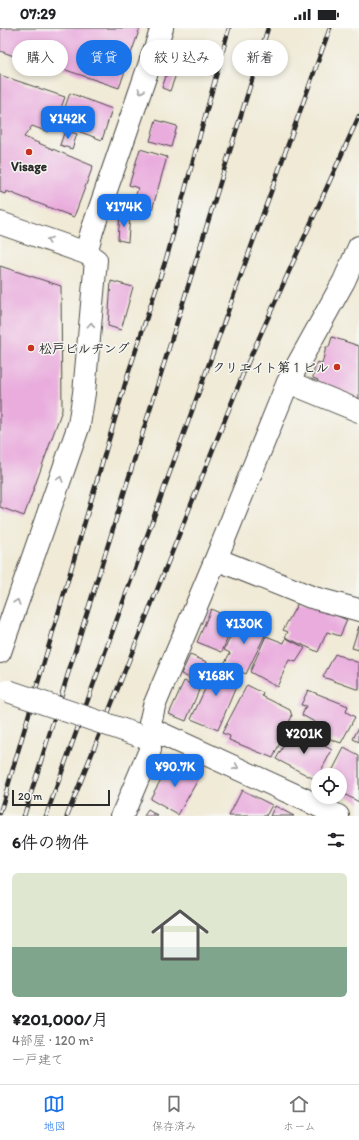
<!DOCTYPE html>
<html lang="ja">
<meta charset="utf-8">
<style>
body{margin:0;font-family:Itim,"Klee One",sans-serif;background:#f6f6f6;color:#202124;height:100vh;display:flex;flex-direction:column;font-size:15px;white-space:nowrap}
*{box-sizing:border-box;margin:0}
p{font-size:13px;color:#757577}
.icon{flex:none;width:22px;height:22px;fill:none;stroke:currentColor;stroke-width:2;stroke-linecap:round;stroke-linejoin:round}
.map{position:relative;height:788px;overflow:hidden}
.details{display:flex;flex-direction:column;background:#fff;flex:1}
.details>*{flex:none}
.top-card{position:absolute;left:12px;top:12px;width:335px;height:36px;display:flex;gap:8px}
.controls{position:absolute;left:311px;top:740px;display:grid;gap:8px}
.controls a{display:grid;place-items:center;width:36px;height:36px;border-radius:50%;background:#fff;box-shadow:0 2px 6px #0003;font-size:20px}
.scale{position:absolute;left:12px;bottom:10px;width:98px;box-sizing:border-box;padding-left:4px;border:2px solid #2b2b2b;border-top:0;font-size:11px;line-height:14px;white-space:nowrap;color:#2b2b2b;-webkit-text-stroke:3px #f6f6f2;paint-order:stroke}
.price{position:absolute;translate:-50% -34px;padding:0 9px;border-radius:8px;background:#1a73e8;color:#fff;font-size:13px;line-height:26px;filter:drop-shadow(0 1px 2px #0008)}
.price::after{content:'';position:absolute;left:50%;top:24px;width:12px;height:9px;margin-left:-6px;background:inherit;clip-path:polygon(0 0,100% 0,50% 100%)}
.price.active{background:#222;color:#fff}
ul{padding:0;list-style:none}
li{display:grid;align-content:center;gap:8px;height:212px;padding:0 12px}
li+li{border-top:1px solid #e0e0e0}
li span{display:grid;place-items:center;height:124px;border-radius:6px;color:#555}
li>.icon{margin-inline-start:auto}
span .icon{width:72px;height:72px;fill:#fffc;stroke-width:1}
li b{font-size:17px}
h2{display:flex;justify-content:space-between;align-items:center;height:48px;padding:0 12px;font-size:17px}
.pill{padding:0 14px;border-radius:18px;background:#fff;box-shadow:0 2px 6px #0003;font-size:14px;line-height:36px}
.pill.active{background:#1a73e8;color:#fff}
.status{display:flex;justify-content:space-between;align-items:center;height:28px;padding:0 20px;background:#fff;direction:ltr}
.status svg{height:11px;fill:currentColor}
.menu{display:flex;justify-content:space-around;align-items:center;height:56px;border-top:1px solid #e0e0e0;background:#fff;font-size:11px;color:#757577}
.menu a{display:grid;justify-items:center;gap:2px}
.menu .active{color:#1a73e8}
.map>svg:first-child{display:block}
.building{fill:#e9acdd}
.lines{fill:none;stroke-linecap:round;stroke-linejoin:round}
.street-casing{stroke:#494845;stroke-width:24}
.street{stroke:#fff;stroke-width:22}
.rail-casing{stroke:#2b2b2b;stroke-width:4.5}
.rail{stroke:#f6f6f2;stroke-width:3;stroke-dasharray:9;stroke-linecap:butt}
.street-bridge-casing{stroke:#494845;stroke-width:24;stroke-linecap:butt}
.street-bridge{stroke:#fff;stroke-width:22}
.oneway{stroke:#a0a0a0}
.poi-dot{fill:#c8321e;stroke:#f6f6f2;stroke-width:1.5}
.labels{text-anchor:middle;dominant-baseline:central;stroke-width:3;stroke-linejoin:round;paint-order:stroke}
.poi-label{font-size:13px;font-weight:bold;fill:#2b2b2b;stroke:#f6f6f2}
</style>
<div class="status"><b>07:29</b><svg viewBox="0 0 49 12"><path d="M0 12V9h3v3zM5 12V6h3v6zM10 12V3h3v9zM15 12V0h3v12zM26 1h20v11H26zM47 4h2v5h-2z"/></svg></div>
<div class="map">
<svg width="359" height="788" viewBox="0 0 359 788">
<rect width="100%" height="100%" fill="#f6f6f2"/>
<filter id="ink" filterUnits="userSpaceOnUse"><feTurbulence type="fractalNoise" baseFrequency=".025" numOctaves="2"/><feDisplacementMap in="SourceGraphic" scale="8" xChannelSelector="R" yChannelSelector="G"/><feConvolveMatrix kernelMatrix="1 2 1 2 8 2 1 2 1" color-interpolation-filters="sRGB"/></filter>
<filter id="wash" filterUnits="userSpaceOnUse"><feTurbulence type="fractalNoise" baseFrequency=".012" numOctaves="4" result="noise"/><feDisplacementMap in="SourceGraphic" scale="16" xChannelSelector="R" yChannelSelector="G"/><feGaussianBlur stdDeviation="0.9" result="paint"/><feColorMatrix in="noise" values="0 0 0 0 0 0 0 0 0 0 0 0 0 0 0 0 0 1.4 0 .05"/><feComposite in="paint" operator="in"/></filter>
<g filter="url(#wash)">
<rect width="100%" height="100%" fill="#f0ead6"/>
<g id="blocks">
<path class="building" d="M0,0H140L119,60L51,37L50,41L0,23Z
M175,21L184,24L170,63L162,60Z
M0,47L65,69L56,94L52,93L48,104L32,98L24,109L93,138L74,189L6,163L5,166L0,164Z
M70,65L112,81L102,112L59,96Z
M156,92L177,98L171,119L150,113Z
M65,102L77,106L72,121L60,117Z
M140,121L167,129L152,182L133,176L138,160L129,157Z
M120,185L130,187L128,214L118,212Z
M0,238L61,258L62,382L24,488L0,479Z
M111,253L133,259L121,302L108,298Z
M332,309L359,318V372L317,358L318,352L313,350L314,342L318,334L322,336L326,319H329Z
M298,575L310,576L347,592L340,608L327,604L318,624L285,609L288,604L283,602Z
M211,581L226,588L227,585L236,589L222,624L197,614Z
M240,590L267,603L246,646L224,636L230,625L224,622Z
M359,598V622L352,620Z
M266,608L284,615L286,610L305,620L296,634L289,632L277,659L250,644Z
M335,626L359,635V662L323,649Z
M190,627L207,634L198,654L181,646Z
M212,637L240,649L218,702L191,691L206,659L203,657Z
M184,653L200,660L186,693L169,686Z
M247,657L263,665L262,668L290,682L292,688L273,730L229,712L230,708L222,705Z
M308,662L348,678L346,684L355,689L341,715L325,709L329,702L302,687L306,678L301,677Z
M359,699V714L353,711Z
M293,701L332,722L316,752L276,731Z
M344,720L359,728V774L342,765L344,762L340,759V747H330Z
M172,732L200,748L178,787L150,771Z
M242,762L272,777L266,788H229Z
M275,778L294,788H270Z
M148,782L158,788H144Z"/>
</g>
</g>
<g filter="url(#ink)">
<use href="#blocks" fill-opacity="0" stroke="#494845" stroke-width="1"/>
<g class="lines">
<defs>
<path id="street" d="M0,195L86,225L96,232L84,365L79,397L0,624
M86,225L92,203L162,0
M288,354L359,383
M216,531L311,569L359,582
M149,700L319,778L338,788
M122,788L150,722L149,700L154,678L216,531L288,354L344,253L359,219"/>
</defs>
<use href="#street" class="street-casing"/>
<use href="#street" class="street"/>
<defs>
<path id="rail" d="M0,785L128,346L168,225L229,0
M24,788L268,0
M46,788L330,0
M67,788L245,341L359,88"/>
</defs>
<use href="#rail" class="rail-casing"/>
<use href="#rail" class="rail"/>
<defs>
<path id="street-bridge" d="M8,663L138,707"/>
</defs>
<use href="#street-bridge" class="street-bridge-casing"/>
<use href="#street-bridge" class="street-bridge"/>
</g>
<defs><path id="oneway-chevron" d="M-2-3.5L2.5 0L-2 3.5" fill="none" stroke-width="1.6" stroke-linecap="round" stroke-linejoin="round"/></defs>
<g class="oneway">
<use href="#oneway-chevron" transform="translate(141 63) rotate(109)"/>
<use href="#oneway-chevron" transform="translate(49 212) rotate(-160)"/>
<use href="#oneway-chevron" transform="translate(91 297) rotate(-85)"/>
<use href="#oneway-chevron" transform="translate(60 451) rotate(-71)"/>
<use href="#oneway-chevron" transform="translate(17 574) rotate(-71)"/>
<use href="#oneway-chevron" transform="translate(236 739) rotate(25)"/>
</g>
</g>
<g class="poi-dot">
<circle cx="29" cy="124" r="4"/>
<circle cx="31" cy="320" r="4"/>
<circle cx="337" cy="339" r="4"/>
</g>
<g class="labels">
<g class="poi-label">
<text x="29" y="138">Visage</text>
<text x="39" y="320" text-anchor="start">松戸ビルヂング</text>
<text x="329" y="339" text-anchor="end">クリエイト第１ビル</text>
</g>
</g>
</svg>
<div class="controls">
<a><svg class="icon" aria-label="locate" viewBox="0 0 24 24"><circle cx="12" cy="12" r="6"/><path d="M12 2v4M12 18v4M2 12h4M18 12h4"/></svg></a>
</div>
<div class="scale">20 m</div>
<b class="price" style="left:68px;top:112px">¥142K</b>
<b class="price" style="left:124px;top:200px">¥174K</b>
<b class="price" style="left:244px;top:617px">¥130K</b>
<b class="price" style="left:216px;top:669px">¥168K</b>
<b class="price active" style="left:304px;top:727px">¥201K</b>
<b class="price" style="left:175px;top:760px">¥90.7K</b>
<div class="top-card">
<a class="pill">購入</a>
<a class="pill active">賃貸</a>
<a class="pill">絞り込み</a>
<a class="pill">新着</a>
</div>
</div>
<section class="details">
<h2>6件の物件<svg class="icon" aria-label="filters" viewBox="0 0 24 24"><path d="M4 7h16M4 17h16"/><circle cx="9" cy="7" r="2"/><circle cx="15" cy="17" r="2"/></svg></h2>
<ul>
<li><span style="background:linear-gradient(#dfe7d0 60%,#7fa58c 0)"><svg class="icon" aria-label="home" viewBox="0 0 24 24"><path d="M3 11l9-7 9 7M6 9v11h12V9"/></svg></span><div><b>¥201,000/月</b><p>4部屋 · 120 m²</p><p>一戸建て</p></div></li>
</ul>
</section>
<nav class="menu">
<a class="active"><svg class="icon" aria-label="map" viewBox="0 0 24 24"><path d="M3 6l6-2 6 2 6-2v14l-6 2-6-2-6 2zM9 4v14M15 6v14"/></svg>地図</a>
<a><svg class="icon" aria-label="saved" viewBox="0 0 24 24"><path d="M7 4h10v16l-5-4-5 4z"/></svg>保存済み</a>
<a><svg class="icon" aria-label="home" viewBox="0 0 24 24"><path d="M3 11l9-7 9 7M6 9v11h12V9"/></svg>ホーム</a>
</nav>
